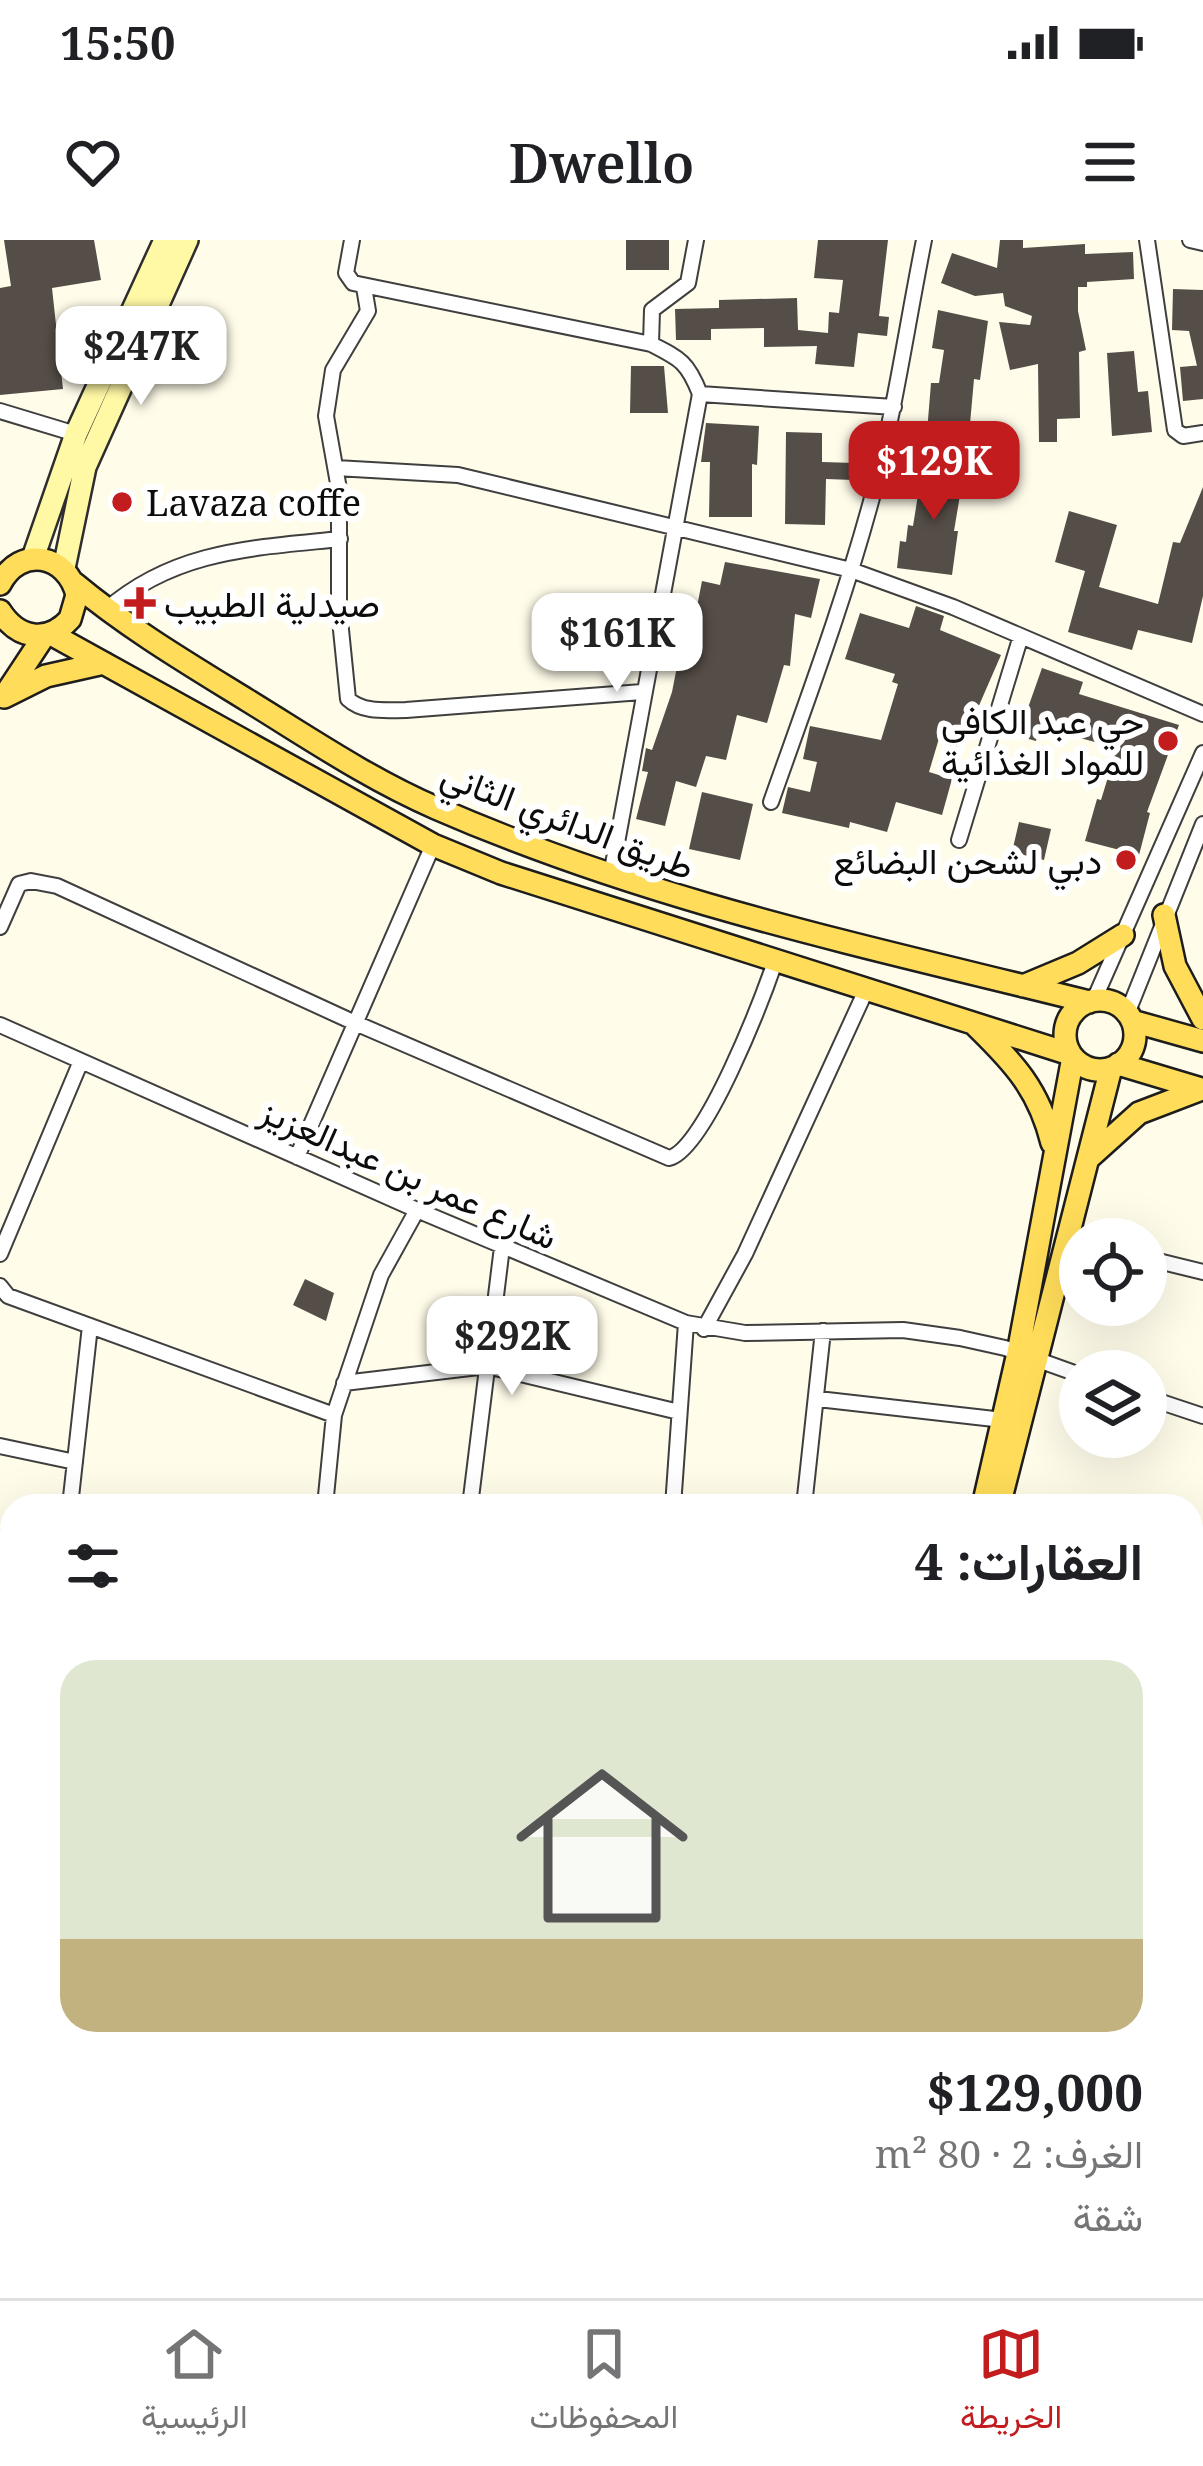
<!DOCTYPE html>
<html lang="ar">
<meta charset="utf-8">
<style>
body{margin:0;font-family:"Noto Serif",Vazirmatn,serif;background:#f2f2f2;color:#202124;direction:rtl;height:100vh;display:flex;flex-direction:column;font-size:45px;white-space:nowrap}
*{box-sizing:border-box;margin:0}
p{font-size:39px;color:#757577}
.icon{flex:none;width:66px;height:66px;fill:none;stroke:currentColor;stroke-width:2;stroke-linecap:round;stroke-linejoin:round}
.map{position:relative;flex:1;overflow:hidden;direction:ltr}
.panel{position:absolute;left:0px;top:1254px;width:1203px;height:804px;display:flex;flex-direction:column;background:#fff;border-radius:36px 36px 0 0;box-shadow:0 12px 48px #0002;direction:rtl}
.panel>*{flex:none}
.fabs{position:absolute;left:1059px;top:978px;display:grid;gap:24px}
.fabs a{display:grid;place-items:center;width:108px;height:108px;border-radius:50%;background:#fff;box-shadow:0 12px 48px #0002;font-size:60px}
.price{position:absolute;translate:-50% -102px;padding:0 27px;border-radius:24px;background:#fff;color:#222;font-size:39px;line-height:78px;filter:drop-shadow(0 3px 6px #0008)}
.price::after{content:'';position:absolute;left:50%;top:72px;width:36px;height:27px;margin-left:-18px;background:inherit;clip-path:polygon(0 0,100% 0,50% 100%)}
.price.on{background:#c31c1f;color:#fff}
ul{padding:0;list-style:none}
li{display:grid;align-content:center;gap:24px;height:636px;padding:0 60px}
li span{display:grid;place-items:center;height:372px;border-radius:36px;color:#555}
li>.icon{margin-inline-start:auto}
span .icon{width:216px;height:216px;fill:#fffc;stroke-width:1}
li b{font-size:51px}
h2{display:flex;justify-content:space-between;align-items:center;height:144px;padding:0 60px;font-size:51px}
.status{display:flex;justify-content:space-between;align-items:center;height:84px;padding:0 60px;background:#fff;direction:ltr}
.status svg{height:33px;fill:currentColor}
header{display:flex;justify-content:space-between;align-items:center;height:156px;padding:0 60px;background:#fff;font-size:54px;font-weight:600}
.tabs{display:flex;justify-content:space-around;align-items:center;height:168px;border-top:3px solid #e0e0e0;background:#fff;font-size:33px;color:#757577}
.tabs a{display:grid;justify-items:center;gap:6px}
.tabs .on{color:#c31c1f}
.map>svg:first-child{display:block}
.building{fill:#554d47}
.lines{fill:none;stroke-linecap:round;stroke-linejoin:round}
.street-casing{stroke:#3f3f3f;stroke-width:18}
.secondary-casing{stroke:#2e2e2e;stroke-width:26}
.primary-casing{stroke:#1d1d1d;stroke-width:26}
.street{stroke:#fff;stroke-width:14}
.secondary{stroke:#fff8a5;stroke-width:21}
.primary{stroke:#ffdd5a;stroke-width:21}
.poi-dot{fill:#c31c1f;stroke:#fff;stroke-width:4.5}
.labels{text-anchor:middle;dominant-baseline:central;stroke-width:12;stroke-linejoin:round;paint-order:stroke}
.poi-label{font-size:36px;fill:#0c0c0c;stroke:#fff;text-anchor:start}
.street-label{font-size:36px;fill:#0c0c0c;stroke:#fff}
</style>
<div class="status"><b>15:50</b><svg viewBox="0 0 49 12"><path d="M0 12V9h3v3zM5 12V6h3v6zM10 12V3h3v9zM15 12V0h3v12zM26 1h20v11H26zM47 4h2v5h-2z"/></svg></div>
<header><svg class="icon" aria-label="menu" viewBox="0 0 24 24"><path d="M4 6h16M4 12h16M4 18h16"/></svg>Dwello<svg class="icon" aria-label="heart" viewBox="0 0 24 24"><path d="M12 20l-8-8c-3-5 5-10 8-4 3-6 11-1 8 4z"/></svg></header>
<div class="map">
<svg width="1203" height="2058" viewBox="0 0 1203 2058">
<rect width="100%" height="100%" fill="#fffcea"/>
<path class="building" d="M4,0H94L101,40L52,48L63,149L0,155V48L11,46Z
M626,0H669V30H626Z
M818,0H888L879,76L889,77L887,96L858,93L854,127L815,124L817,106L764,107V88L711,89V100H676L675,69L719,68V60L797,58L798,90L828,93L829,72L839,73L843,40L814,38Z
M1000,0H1023V8L1085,4V14L1133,12L1134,39L1087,42V47H1078V71L1086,110L1079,112L1080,178L1057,179V202H1039L1038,124L1010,130L999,82L1030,85L1032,76L1005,66L1003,53L975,56L941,43L952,13L997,28Z
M1173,49L1203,50V125L1197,126L1189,91L1172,90Z
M938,70L988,81L980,140L974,139L969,195L927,192L931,143H939L944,110L932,108Z
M1134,111L1138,152L1148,151L1152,192L1112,196L1107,113Z
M1203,125V159L1183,161L1180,127Z
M631,126H664L668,173H630Z
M706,183L759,186L757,225L752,224V277H709L710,222H701Z
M786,192L822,193V222L855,223L854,240L826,239L825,285L785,284Z
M923,224L964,231L954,291H958L952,335L897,328L900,301L906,302L908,285L913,286Z
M1203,247V356L1192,403L1138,390L1132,410L1068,392L1085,331L1055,322L1069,271L1117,285L1099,347L1158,364L1173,302L1180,303Z
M725,322L820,339L811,378L795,374L790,426L784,425L767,483L737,475L726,520L706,516L696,547L676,541L665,586L636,579L648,532L642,531L646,508L652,510L672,452L681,406L689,408L702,341L720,345Z
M916,366L944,376L940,390L1001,415L967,493L943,485L929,532L952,539L942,575L896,562L887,592L850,582L849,588L782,573L788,547L810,552L817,522L803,519L810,486L881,500L898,444L892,442L895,434L845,419L860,373L909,388Z
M1042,428L1083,442L1079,454L1179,485L1147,572L1150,573L1139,615L1085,601L1097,559L1101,560L1117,508L1080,498L1082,490L1042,478L1036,501L1018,496Z
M702,552L753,564L740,620L689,609Z
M1019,582L1051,589L1044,620L1012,612Z
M305,1039L334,1053L326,1081L293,1065Z"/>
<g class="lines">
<defs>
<path id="street" d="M352,0L346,33L353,43L651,104C681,119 688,123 700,154L611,635
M1147,0L1175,190L1183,196L1203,193
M1190,0L1203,3
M364,47L368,71L333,130L326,176L339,249V370L348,459C363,473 386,470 406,470L642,452
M651,104L652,70L688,43L696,0
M700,154L894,167
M0,171L76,194
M336,228L458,235L851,330L953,367L1203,474
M106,370C175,310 253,308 340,299
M771,562C807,460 845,359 873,254C895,170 907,85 924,0
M959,600L1020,399
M0,687L19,644L31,641L57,646L353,782L669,918C705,910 763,757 776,719
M1094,760L1203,513
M1127,774L1203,584
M0,785L417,970L686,1083L745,1093L903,1090L960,1098L1005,1108L1080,1135
M297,917L433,605
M0,1014L81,821
M1146,1018L1203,1032
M0,1046L8,1056L334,1175
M704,1089L745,1014L867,748
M344,1143L487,1126L679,1172
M1146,1157L1203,1176
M818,1159L1003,1180
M0,1206L75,1222
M70,1266L90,1086
M325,1266L334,1175L381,1035L417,970
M470,1266L502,1007
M673,1266L686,1083
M804,1266L823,1091
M0,1297L12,1298
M1191,1607L1203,1608
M0,1676L12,1629
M1191,1802L1203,1800
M0,1805L12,1809
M825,2046L866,2058
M352,2058L364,2046
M556,2058L560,2046
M1006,2058L1009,2046
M1114,2058L1115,2046
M1195,2058L1203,2046"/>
<path id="secondary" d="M33,318L76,194L165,0
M64,328L85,227L187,0"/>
<path id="primary" d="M74,343C128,388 187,423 247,460C309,498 369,539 436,568C649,661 865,706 1089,762
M0,344C20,305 67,314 77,355L70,379C47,404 18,399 0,371
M51,394L433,605L501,633L1070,814
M7,452L44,396
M4,457L46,436L104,423
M1164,675L1175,726L1203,779
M1023,746L1078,723L1123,695
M1065 795a35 35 0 1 1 70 0a35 35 0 1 1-70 0Z
M1132,781L1203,801
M976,786C1014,823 1039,850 1052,903
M1118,824L1198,848
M1090,917L1139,873L1202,849
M983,1266L1018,1113L1073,817
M999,1266L1111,828
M0,1437L12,1440
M0,1464L12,1467
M0,2018L12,2033
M22,2046L32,2058
M0,2048L8,2058
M747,2058L751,2046
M764,2058L768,2046"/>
</defs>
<use href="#street" class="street-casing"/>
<use href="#secondary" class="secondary-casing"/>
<use href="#primary" class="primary-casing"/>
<use href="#street" class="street"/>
<use href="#secondary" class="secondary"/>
<use href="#primary" class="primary"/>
</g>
<g class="poi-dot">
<circle cx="122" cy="262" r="12"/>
<path d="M134 345h12v12h12v12h-12v12h-12v-12h-12v-12h12z"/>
<circle cx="1168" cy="501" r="12"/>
<circle cx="1126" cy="620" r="12"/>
</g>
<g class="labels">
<g class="poi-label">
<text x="146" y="262">Lavaza coffe</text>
<text x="164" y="363">صيدلية الطبيب</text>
<text x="1144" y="480" text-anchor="end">حي عبد الكافي<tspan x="1144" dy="41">للمواد الغذائية</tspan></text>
<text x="1102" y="620" text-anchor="end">دبي لشحن البضائع</text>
</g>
<g class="street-label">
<text transform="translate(568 580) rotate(21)">طريق الدائري الثاني</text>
<text transform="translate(409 933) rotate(24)">شارع عمر بن عبدالعزيز</text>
</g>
</g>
</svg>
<div class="fabs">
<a><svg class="icon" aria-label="locate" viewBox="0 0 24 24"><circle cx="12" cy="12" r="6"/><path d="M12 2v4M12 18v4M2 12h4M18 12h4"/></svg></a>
<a><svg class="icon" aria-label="layers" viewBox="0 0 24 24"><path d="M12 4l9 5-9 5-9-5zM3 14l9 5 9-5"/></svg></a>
</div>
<b class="price" style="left:141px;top:168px">$247K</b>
<b class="price on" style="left:934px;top:283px">$129K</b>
<b class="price" style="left:617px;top:455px">$161K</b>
<b class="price" style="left:512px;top:1158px">$292K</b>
<section class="panel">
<h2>العقارات: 4<svg class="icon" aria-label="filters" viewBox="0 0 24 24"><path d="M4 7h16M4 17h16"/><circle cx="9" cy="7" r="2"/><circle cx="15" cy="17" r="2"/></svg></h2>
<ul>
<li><span style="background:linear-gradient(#dfe7d0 75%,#c2b280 0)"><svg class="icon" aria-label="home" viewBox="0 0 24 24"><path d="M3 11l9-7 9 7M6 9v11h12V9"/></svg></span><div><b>$129,000</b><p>الغرف: 2 · 80 m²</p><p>شقة</p></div></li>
</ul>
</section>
</div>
<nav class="tabs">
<a class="on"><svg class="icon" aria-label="map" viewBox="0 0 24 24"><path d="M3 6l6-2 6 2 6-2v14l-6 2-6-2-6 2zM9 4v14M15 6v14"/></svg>الخريطة</a>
<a><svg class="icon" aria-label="saved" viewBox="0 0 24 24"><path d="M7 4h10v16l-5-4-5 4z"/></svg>المحفوظات</a>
<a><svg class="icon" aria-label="home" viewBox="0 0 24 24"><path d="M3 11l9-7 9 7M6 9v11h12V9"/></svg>الرئيسية</a>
</nav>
